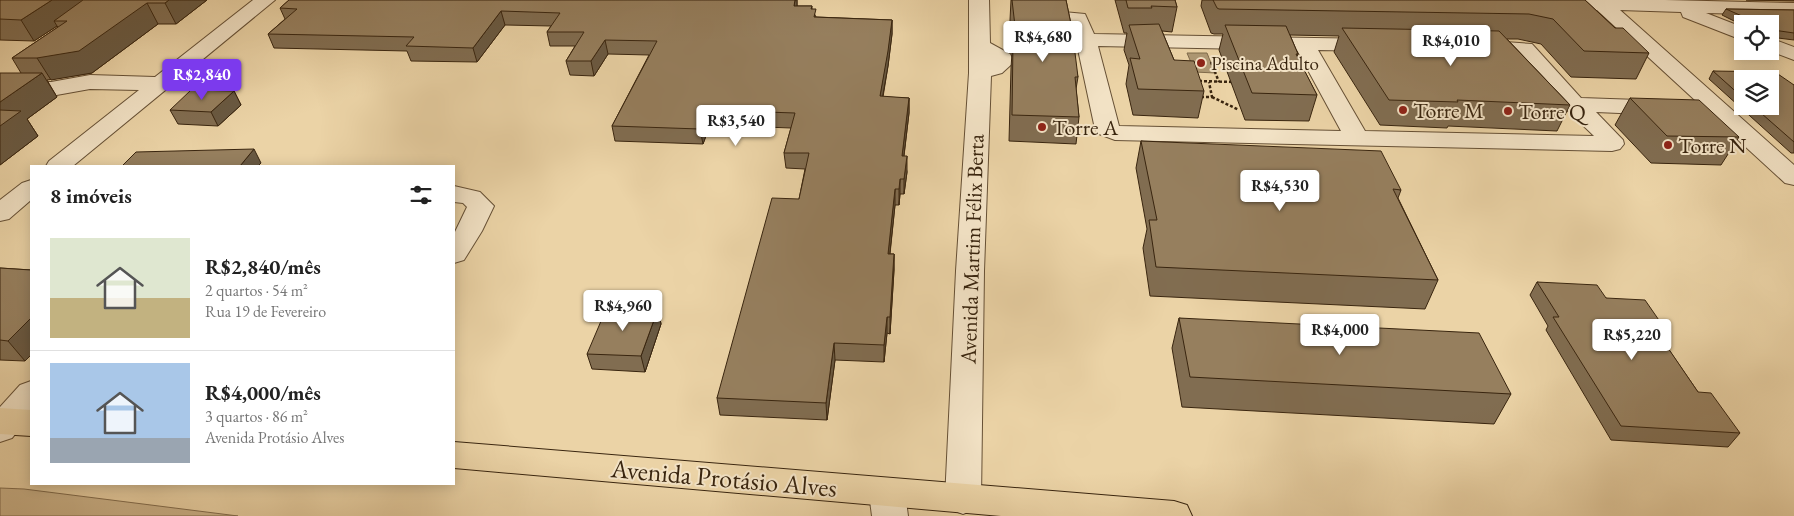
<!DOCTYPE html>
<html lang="pt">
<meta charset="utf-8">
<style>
body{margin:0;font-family:"EB Garamond",serif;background:#f2f2f2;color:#222;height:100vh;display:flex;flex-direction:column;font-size:19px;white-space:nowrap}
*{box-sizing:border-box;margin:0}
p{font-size:16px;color:#767676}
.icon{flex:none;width:28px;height:28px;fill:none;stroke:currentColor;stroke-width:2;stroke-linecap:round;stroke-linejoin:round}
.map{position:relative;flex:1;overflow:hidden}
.panel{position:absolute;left:30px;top:165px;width:425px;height:320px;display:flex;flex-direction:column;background:#fff;border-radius:0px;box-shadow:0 2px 12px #0003}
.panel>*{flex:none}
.buttons{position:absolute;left:1734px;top:15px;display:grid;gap:10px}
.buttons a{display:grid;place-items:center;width:45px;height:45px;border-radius:0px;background:#fff;box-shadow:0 2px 12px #0003;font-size:25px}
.price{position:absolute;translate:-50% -42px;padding:0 11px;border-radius:5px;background:#fff;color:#222;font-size:16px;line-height:32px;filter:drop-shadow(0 1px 2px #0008)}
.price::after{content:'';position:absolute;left:50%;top:30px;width:15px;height:11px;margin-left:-8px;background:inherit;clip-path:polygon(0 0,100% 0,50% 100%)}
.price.selected{background:#7c3aed;color:#fff}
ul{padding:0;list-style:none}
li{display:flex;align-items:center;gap:15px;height:125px;padding:0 20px}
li+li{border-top:1px solid #e0e0e0}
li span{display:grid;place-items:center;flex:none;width:140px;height:100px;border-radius:0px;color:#555}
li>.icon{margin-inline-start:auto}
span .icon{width:60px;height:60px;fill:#fffc;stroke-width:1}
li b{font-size:21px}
h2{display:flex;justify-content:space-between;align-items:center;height:60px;padding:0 20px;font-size:21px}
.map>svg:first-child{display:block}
.green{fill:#cdb58c;stroke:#836d4e}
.water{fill:#ae9873;stroke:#7f6a4b}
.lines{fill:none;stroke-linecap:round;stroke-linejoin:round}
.minor-casing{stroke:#665035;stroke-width:2}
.major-casing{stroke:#39250f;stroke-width:2}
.path{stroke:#39250f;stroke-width:2.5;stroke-dasharray:3 2;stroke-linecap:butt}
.minor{fill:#f2e2c5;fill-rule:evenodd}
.major{fill:#ebd3a6;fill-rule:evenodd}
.wall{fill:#816d51;stroke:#39250f;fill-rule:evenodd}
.shaded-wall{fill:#695942;stroke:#39250f}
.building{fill:#967f5e;stroke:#39250f}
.poi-dot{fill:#8f2418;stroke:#f2e2c5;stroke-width:2}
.labels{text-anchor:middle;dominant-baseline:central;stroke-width:4;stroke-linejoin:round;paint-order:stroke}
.far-poi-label{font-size:19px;fill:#39250f;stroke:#f2e2c5;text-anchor:start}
.poi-label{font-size:22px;fill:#39250f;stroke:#f2e2c5;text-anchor:start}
.street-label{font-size:22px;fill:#39250f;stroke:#f2e2c5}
.near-street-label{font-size:26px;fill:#39250f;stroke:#f2e2c5}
</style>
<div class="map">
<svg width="1794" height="516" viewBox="0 0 1794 516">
<rect width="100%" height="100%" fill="#ebd3a6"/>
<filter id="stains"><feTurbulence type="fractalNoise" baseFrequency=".004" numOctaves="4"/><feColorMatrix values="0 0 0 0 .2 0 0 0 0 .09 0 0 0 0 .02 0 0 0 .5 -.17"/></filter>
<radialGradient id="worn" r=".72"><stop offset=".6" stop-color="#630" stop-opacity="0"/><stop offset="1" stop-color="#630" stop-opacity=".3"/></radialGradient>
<path class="green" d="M0,488L24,489L238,516H0Z"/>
<path class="water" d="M1187,53H1207L1215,73L1195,72Z"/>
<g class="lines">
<defs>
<path id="minor" d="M253,0H275L73,166H46L49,161L139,90L90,89L51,96L0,95V81L51,82L90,75L155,77Z
M969,0H989L990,43L1010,54L1014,62L1002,73L991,76L984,271L981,499L976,509L963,514L950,509L945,499L956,271L969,73Z
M1545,0H1665L1794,3V15L1706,13L1742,27V40L1683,17L1681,12L1620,10L1794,165V185L1785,183L1713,117L1596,112L1623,140L1624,144L1620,149L1612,151L1115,140L1099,134L1095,129L1076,40L1070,23L1035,20L1032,16L1035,12L1042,10L1085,14L1094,34L1375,39L1382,41L1385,45L1382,49L1375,51L1318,50L1365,131L1594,136L1567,110L1519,54L1471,50L1468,46L1471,42L1478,40L1532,44L1581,98L1697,102L1597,10L1553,9L1546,7L1543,3ZM1098,46L1297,50L1341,131L1119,126Z
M1770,38L1794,47V60L1770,51Z
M31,180V200L9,219L0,221V200L22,183Z
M454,186L480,192L494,206L482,231L464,260L454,263V234L467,207L463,203L454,202Z
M31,381V415L12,438L0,442V407L20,385Z
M887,479L899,483L905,493L908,516H872L869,493L875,483Z"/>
<path id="major" d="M0,408L31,410V436L0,434Z
M454,442L1174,501L1187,505L1192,516H1001L454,468Z"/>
</defs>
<use href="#minor" class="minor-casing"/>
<use href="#major" class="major-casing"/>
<path class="path" d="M1211,62L1219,82
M1199,81L1235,82
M1201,97H1212L1209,82
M1212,97L1239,110"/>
<use href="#minor" class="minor"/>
<use href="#major" class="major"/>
</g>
<path class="wall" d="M0,0H207L176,24H158L92,73L47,80L57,97L27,119L38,136L0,165L21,73L12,58L58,27L57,26L34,41L0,40Z
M289,0H797V6H812V9L816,17L892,20V34L888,66L883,97L909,98V113L904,156L907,172L904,194H900L899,205H895L890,254H894V270L890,334L887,333L884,362L835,360L827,420L720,415L717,398L799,199L805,169L786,168L784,153L791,128L710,125L703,144L615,141L612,126L649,55L608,54L594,76L570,75L566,61L575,46H550L547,32L551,26L505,25L477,62L411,61L407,51L274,48L268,34L285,19L280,8Z
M1011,0H1066L1072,29L1070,45L1078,77L1076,89L1079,117L1076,144L1009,141L1011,68L1012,53L1008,51L1010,26V20Z
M1115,0H1175L1177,7L1172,32L1162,31L1174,60L1204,91L1198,118L1133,115L1126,84L1129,65L1124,50L1127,33H1124Z
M1202,0H1585L1615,28L1649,53L1636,79L1571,77L1541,44L1518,39H1507L1570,105L1557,131L1448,126L1447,128L1380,125L1334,52L1339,36L1290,35L1298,54L1297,57L1317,95L1309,121L1245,120L1219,50L1223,34H1214L1211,33L1201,6Z
M1746,0H1794V1Z
M1726,9L1794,10V40L1770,37V24H1742V25L1722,15Z
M1713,71L1794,85V153H1791L1709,79ZM1742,79L1770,106H1742Z
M234,91L241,105L218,126L178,124L170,110Z
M1630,98L1739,137L1721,165L1651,163L1615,125Z
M1141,141L1401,190L1398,198L1438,280L1425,309L1150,296L1143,248L1147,229L1136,168Z
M0,268L31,270V355L25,361L0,360Z
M1537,282L1606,298L1663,326L1658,334L1698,392L1740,433L1728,447L1611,440L1546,330L1548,326L1530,295Z
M658,309L661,324L645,372L592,369L587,354Z
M1179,318L1511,394L1494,424L1182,407L1172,348Z"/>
<path class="shaded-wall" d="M52,0H91L54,21L57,26L34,41L21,20Z
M169,0H207L176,24L165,3Z
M795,0H797V10L794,6Z
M147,3L158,24L92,73L51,80L37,58Z
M501,11L505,25L477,62L473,48Z
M892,20V34L888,66L880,111V96Z
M1034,29L1031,54L1021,37L1026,31Z
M605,40L608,54L594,76L591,61Z
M42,73L57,97L27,119L38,136L0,165V102Z
M234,91L241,105L218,126L211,112Z
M909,98V113L902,171V156Z
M708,110L710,125L703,144L700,129Z
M254,149L261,163L258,166H240Z
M907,156V172L904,194V179Z
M900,179V194L899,205V189Z
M895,189V205L888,270V254Z
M894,254V270L890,334V317Z
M658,309L661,324L645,372L641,356Z
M887,317V333L884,362V345Z
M31,318V355L25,361L8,341Z
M834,343L835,360L827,420L826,403Z"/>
<path class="building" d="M0,0H52L21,20L0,19Z
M83,0H169L165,3H147L79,51L37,58H12L67,21H54Z
M289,0H795L794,6H812L811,9H816L814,17L892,20L888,51L880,96L909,98L902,156H907L904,179H900L899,189H895L888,254H894L890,317H887L884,345L834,343L826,403L717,398L772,198L799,199L809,153H784L795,113L708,110L700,129L612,126L657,41L605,40L591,61H566L584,32H547L560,13L501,11L473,48L406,46L414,37L268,34L297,9L280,8Z
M1012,0H1066L1072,29H1034L1026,31L1021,37L1026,42L1034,44L1074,45L1078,77H1075L1079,117L1012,115L1013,42L1018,37L1014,28L1010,26H1015Z
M1126,0H1175L1177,7L1151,6L1152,8H1128Z
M1213,0H1585L1615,28H1623L1649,53L1584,51L1553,19L1529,14L1219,9L1217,8Z
M1726,9L1794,10V33L1773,30L1770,28V24H1760Z
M1159,24L1174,60L1194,61L1204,91L1138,89L1130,58L1140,59L1129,25Z
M1225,25L1286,26L1298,54H1296L1317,95L1252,93Z
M1342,28L1499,31L1570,105L1457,100L1458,102L1389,100Z
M1713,71L1775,72L1794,85V142L1753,106H1770V79H1742V97Z
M0,73H42L0,102Z
M191,90L234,91L211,112L170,110Z
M1630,98L1699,100L1739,137L1667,136Z
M0,110L21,111L0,126Z
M1141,141L1381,151L1401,190L1393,189L1438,280L1156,267L1149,220H1157Z
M254,149L240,166H122L136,152Z
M0,268L31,270V318L8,341L0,340Z
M1537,282L1597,285L1606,298L1645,300L1663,326H1653L1698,392L1711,393L1740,433L1621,426L1553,317H1559Z
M607,307L658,309L641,356L587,354Z
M1179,318L1479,333L1511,394L1190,377Z"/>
<g class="poi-dot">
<circle cx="1201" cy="63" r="5"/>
<circle cx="1403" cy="110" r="5"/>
<circle cx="1508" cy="111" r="5"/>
<circle cx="1042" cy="127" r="5"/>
<circle cx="1668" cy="145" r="5"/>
</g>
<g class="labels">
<g class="far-poi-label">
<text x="1211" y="63">Piscina Adulto</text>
</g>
<g class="poi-label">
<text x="1413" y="110">Torre M</text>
<text x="1518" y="111">Torre Q</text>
<text x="1052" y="127">Torre A</text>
<text x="1678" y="145">Torre N</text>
</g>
<g class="street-label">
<text transform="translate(972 249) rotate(-88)">Avenida Martim Félix Berta</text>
</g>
<g class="near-street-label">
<text transform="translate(724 478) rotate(5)">Avenida Protásio Alves</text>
</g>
</g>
<rect width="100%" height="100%" filter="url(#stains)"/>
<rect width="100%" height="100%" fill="url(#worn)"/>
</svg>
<div class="buttons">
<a><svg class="icon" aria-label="locate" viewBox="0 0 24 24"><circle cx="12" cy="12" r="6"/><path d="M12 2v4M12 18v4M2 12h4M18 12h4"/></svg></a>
<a><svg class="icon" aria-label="layers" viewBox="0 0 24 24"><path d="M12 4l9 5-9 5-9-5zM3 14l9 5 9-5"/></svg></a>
</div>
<b class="price" style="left:1043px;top:63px">R$4,680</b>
<b class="price" style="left:1451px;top:67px">R$4,010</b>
<b class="price selected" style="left:202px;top:101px">R$2,840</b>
<b class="price" style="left:736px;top:147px">R$3,540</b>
<b class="price" style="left:1280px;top:212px">R$4,530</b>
<b class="price" style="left:623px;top:332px">R$4,960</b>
<b class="price" style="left:1340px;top:356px">R$4,000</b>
<b class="price" style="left:1632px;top:361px">R$5,220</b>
<section class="panel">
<h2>8 imóveis<svg class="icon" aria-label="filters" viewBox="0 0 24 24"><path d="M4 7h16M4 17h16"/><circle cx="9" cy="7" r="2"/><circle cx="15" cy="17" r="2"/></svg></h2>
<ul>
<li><span style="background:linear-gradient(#dfe7d0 60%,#c2b280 0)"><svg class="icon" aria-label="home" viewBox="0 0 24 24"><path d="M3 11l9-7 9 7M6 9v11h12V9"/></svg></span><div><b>R$2,840/mês</b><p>2 quartos · 54 m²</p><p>Rua 19 de Fevereiro</p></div></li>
<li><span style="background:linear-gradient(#a9c7e8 75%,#9aa5b1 0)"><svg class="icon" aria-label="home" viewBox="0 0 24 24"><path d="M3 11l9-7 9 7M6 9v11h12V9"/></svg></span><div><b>R$4,000/mês</b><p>3 quartos · 86 m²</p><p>Avenida Protásio Alves</p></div></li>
</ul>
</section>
</div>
